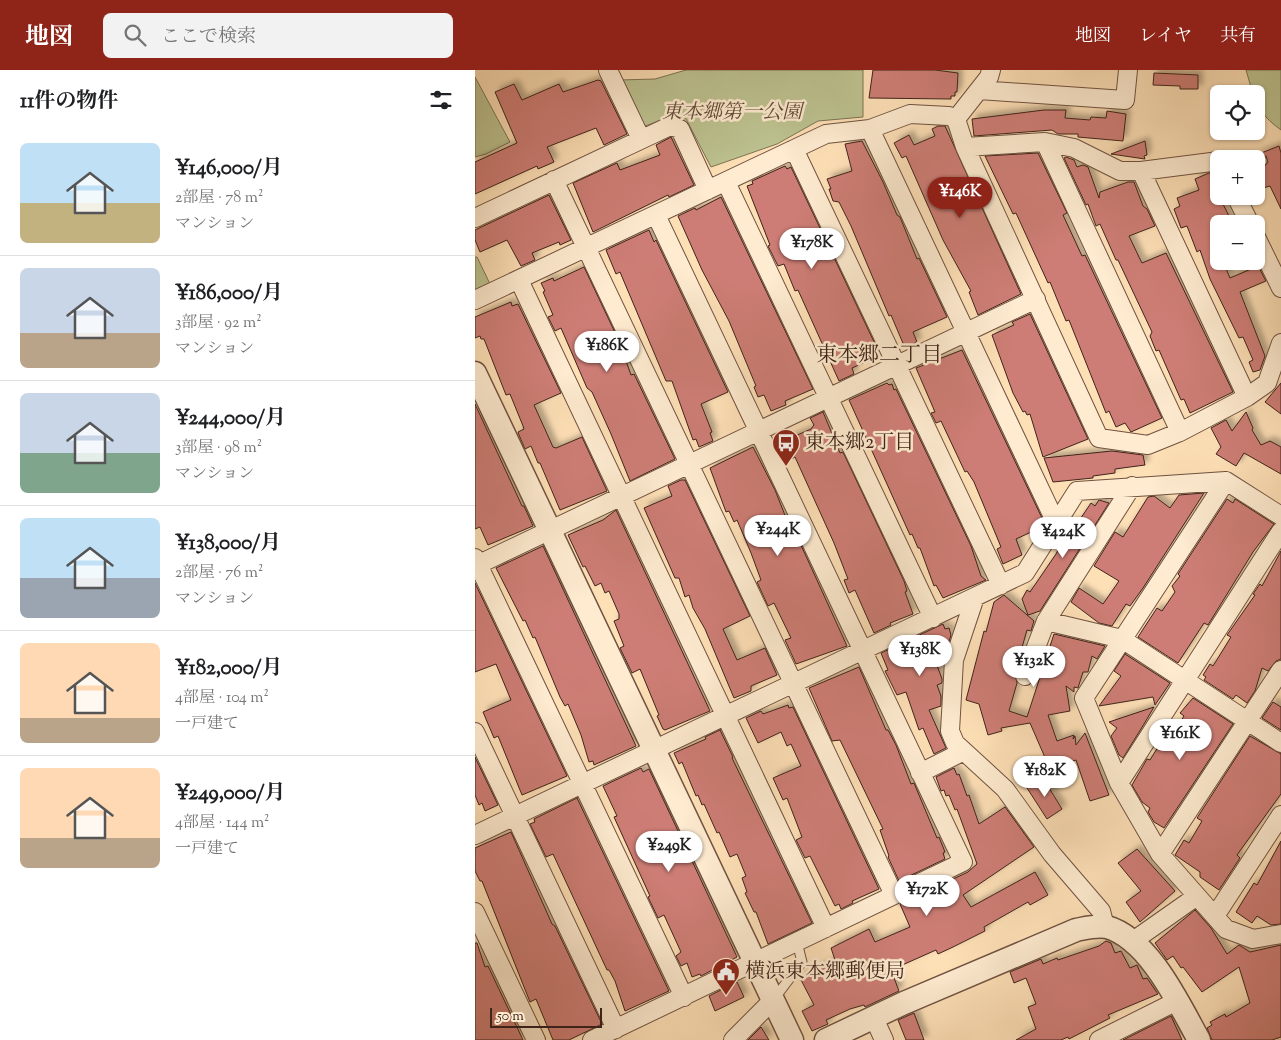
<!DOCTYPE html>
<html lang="ja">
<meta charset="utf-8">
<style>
body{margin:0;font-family:"Sorts Mill Goudy","Noto Serif JP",serif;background:#f2f2f2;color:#202124;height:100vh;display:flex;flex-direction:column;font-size:19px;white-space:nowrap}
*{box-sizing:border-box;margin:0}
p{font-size:16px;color:#757577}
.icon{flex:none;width:28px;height:28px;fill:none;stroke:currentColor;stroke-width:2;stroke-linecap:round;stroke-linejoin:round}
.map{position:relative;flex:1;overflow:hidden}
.details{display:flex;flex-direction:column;background:#fff;width:475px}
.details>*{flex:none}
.tools{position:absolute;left:735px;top:15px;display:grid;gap:10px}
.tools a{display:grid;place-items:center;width:55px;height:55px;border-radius:8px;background:#fff;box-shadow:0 1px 4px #0004;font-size:25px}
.scale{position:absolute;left:15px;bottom:12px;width:112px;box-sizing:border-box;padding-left:5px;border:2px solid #402319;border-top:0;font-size:14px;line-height:18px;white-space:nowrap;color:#402319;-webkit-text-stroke:4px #feebd0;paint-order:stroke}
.price{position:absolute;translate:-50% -42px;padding:0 11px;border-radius:18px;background:#fff;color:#222;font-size:16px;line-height:32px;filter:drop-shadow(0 1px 2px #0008)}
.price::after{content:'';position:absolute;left:50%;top:30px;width:15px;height:11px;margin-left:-8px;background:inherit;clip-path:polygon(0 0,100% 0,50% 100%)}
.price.selected{background:#8f2418;color:#fff}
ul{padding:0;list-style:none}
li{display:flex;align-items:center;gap:15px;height:125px;padding:0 20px}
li+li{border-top:1px solid #e0e0e0}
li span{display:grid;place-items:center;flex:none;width:140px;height:100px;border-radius:8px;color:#555}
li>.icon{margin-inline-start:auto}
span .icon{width:60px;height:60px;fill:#fffc;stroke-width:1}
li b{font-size:21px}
h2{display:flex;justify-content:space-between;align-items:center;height:60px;padding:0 20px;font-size:21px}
header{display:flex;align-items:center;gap:30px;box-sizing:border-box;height:70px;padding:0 25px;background:#8f2418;color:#fff}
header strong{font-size:24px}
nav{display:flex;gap:28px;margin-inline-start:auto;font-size:18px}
.search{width:350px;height:45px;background:#f2f2f2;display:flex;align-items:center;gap:12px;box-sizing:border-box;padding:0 18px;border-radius:8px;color:#757577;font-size:19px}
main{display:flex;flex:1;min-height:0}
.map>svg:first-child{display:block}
.green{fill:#bdc391;stroke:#7e7355}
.building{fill:#cd7d75;stroke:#402319;filter:url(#shadow)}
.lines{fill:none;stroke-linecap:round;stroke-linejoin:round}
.service-casing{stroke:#705240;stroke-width:11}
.minor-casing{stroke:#705240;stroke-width:20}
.tertiary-casing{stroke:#705240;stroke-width:25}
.service{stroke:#feebd0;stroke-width:9}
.minor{stroke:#feebd0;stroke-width:18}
.tertiary{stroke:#feebd0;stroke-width:22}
.labels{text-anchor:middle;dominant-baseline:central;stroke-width:5;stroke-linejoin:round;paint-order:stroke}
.park-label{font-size:20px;font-style:italic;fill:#5f4b37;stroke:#feebd0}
.poi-label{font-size:20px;fill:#402319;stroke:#feebd0;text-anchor:start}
.neighbourhood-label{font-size:21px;fill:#402319;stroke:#feebd0}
</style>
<header>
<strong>地図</strong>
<div class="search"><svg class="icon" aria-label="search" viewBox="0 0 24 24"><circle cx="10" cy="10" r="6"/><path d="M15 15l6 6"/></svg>ここで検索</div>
<nav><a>地図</a><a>レイヤ</a><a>共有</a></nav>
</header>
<main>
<section class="details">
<h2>11件の物件<svg class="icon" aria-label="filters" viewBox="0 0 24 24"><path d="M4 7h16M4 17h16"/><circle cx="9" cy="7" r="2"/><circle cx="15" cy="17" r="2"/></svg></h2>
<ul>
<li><span style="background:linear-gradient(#bfe0f5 60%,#c2b280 0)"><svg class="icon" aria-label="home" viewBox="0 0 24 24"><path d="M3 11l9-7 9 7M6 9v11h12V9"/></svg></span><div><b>¥146,000/月</b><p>2部屋 · 78 m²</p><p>マンション</p></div></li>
<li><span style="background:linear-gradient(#c9d6e8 65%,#b9a48a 0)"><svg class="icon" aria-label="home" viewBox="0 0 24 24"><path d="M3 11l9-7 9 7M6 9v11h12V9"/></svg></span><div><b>¥186,000/月</b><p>3部屋 · 92 m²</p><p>マンション</p></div></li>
<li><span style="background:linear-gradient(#c9d6e8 60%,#7fa58c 0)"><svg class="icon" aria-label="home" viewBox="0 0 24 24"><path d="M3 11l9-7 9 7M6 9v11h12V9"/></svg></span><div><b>¥244,000/月</b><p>3部屋 · 98 m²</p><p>マンション</p></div></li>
<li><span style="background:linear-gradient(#bfe0f5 60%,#9aa5b1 0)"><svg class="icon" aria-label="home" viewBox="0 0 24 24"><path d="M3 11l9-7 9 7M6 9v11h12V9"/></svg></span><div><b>¥138,000/月</b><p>2部屋 · 76 m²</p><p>マンション</p></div></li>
<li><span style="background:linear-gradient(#ffd9b3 75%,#b9a48a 0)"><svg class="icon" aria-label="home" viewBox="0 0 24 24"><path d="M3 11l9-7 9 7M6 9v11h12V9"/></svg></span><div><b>¥182,000/月</b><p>4部屋 · 104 m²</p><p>一戸建て</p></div></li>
<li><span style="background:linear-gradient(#ffd9b3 70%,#b9a48a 0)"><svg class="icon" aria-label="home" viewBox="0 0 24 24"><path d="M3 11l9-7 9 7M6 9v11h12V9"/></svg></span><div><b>¥249,000/月</b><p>4部屋 · 144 m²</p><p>一戸建て</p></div></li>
</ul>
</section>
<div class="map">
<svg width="806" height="970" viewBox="0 0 806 970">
<defs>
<filter id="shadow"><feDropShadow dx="4.5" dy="-4.5" stdDeviation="2.5" flood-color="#0004"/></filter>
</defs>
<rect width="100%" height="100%" fill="#fee0b7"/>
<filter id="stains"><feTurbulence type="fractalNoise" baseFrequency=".004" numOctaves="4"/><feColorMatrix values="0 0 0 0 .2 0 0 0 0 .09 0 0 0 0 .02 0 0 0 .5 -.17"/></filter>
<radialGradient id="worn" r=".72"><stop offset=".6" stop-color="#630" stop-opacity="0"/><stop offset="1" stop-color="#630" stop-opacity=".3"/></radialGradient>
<path class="green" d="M211,0H388V47L343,51L302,74L236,97L211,49L194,47L165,58L144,10L180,9Z
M771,0H806V60C794,51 781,40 781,24H778Z
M0,7L35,72L11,84L0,87Z
M0,187H2L16,216L0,224Z"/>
<path class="building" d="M398,0H460L483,3L482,22H480V26H476V29L394,28Z
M679,3L723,5V19H705V16L678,15Z
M123,10L126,11L152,64L129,75L121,58L72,77L79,92L63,99L62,96L0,124V92L42,73L20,22L39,14L47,30L84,14L88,22Z
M569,40H591L590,48L615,50L616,47L631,48L632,41L651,44L648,71L603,67V64H583L577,60L499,66L497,49Z
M463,56H470L546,224L503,245L494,222L496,221L468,170L431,86L427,88L419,73L434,65L439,75L460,66L457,59Z
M196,67L219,115L194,127L193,125L118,162L98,113L142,93L145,100L185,85L181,75Z
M387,71L408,112L422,145L425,147L442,189L444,188L472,247L438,262L442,272L430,278L416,245L414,246L376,156L364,132L358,131L354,119H356L352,109L377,101L370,74Z
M670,71L672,85L669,86L670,89L636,84Z
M804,76L806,83V139L795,116L781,120V99L789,97L793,92L791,86L781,85Z
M563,83L592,143L588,145L607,186L610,185L687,348L656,362L650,353L641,357L634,341L631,343L594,250L591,251L575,212L573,213L541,143L538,144L510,86Z
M591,87L599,90L602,97L608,95L613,97L624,128L625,122L653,112H659L668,136L672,139L680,156L654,166L664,187L667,193L691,183L758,322L715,343L709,329L706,330L684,280L681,281L675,266L677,262L643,190H641L625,154L621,156L613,134L611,135L589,88Z
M310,96L312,99L316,97L401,276L402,283L399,285L400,288L377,298L379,304L364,311L323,220L320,221L309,194L303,196L293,176L295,175L272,116L278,114L277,111Z
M734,103H739L743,114L740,116L744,126L758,154H744V191H748L755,208L783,196L791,211L765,222L790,286L785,300L778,302L774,292L778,290L768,267L764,268L735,209L725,180L722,182L712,156L706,158L699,139L705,136L702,128L724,120L720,109Z
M74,125L96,170L85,175L84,172L57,183L60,190L46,196L32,170L5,182L0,170V160Z
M246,127L338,319L310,331L311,335L296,341L289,325L283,327L279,317L281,316L254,251L227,200L203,146L220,138L221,140Z
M174,160L179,172L181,170L253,322L226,334L237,362L235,363L238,371L224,377L221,369L218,370L197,311H191L145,202L141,204L131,180Z
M109,197L144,271L156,305L159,304L200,389L155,411L136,364L117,322L112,318L86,258L80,261L73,247L78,245L68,222L70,221L66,213L78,208L79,211Z
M36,232L37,236L43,234L86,323L59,335L78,377L81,378L107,367L132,421L85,440L65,393H63L56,376L50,379L44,365L43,362L49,359L48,356L35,324L31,325L9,269H6L5,266L0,268V247Z
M555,244L613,369L568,387L555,344L552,345L550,341L548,342L538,323L517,265L539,255L537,252Z
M487,280L567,448L562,450L565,458L541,469L547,485L528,494L522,479L526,477L499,412L492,401L490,402L466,351L461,353L456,343L460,342L441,298Z
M412,313L414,315L417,314L419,320L421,319L496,476L506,506L511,510L468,528L461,515L459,516L445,478H443L437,464L435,465L374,330Z
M806,313V344L790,332Z
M0,334L47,436H49L58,456L13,475L5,457L0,459Z
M348,342L365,383L368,382L429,511L432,521L430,522L438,544L415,553L416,555L399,563L380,520L374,523L369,510L373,509L359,473L320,387L312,391L304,373L336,359L339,355L335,348Z
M771,342L778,358L777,360L786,375L795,371L806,377V404L769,383L761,396L741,384L746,377L736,358L751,350L757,361Z
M278,377L300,420L317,463L320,462L372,576L321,594L310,570L316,568L299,533L293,536L282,512L286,510L276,483L262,450L259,452L254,441L251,442L235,398Z
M637,381L668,385L670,395L640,399V403L618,406V408L578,412L569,388Z
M206,410H210L275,546L248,559L262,590L290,578L302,605L276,616V621L259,628L230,559L218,538L214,525L210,527L204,508H200L169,438L197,426L193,416Z
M729,423L668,518L655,536L651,534L637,556L624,553L596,532L604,518L628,534L644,511L619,496L640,462L648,467L673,427L679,426L695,438L704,425Z
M752,429L758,433L760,429L799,454L778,482L733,555L729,553L703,593L663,567L682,538L687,541L700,522L697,516L705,506L703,504Z
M624,430L634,433L565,541L553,545L547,529L552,520L555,522L581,484L588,470H591L616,433L620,436Z
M141,440L235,641L190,660L188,659L182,646L184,645L165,599L157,603L145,578L149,576L139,551L144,549V544L134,521L130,523L126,513L120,516L110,496L108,497L93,465L128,450Z
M68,476L161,676L119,695L118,691L114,692L106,665L93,634L90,636L85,627L60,567L58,568L50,550L48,551L21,498Z
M806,481V589L801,591L793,601L787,598L780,621L772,633L761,625L758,629L729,610L731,607L728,605L735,594L738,596L756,567L752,565L780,525L778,524L785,514L787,516Z
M0,513L92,706L47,725L23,666L19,668L8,642L36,630L21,594L0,602Z
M529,525L559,551L556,561L552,560L540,602L542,613L534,641L552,647L579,564L630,576L622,589L617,586L613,602H608L603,618L599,617V622L591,616L595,641L573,645L582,671L599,665L598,669L600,666L601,675L610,663L634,725L615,731L601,690L575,699L555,653L526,658L527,661L513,665L504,634L491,630L509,561L511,562L519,532Z
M468,554L470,559L474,558L476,565L470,584L459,587L467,609V613L462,615L466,626V636L454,640L471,678L459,684L448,658L444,660L431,622L422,625L410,601L413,600L406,583Z
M650,584L695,613L680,635L678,627L624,636L646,606L639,601Z
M384,597L411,660H413L421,675L436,714L439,713L462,768L464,767L470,782L468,783L470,789L424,811L413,787L414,786L405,760L408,759L365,670L357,671L334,618Z
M718,628L758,654L689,758L679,752L673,742L675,738L667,732L657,715L672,689L675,690L688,669L693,672L709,646L705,643Z
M798,632L806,637V660L787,648Z
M313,635L314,638L318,637L404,819L377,831L378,833L366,839L364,834L360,836L335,786L330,788L321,770L327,767L312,728L308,730L298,708L326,696L316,674L312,676L306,662L283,673L271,648L286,641L288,644Z
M679,637L669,654L648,688L644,685L636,666L642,658L634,652Z
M245,660L258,687L257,688L337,853L293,874L281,842H279L270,823L272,822L267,808L271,806L262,784L255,787L244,762L242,763L229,734L227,735L223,725L221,726L207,692L204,694L199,683L231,669L230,667Z
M775,666L806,684V724L762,785L765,788L744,820L725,807V802L700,785L709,770L714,773L727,751L722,748Z
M0,687L23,735L10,741L7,733L4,735L0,725Z
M166,698L168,702L174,699L262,887L226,906L225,904L217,907L212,893L206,896L201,886L206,882L189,845L183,848L173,827L175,826L139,747L142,746L128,716Z
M479,698L482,705L484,704L492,726L494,725L504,754L530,737L559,777L488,825L496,837L560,802L573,825L555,835L553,832L509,857L510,861L478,877L463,884L461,880L416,900L424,921L390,937L389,935L375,939L351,950L353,954L337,961L327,941L339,935L325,908L360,890L356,878L394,859L400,872L435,857L425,834L493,802L502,794L482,739L480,740L474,725L471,726L469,720L466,721L461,707Z
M568,708L587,739L572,749L552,718Z
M102,728L194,921L150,941L140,911L134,900H132L78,784L71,787L55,754L60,752L59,749Z
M36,762L77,854L80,856L127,954L94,970H78L61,929L55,932L7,811H5L0,801V778Z
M806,771V854L796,855L782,846L777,853L761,842L779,813L782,815Z
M662,779L700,821L665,852L651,832L666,821L643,793Z
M720,840L736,858L752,884L764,875L775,882L806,875V967L797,970H737L732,958L737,955L735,952L750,944L751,947L775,933L764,897L727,922L708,897L706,898L698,886L692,890L680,873Z
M631,871L636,873L640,883L646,881L655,898L662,895L668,909L672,908L683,924L633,945L635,948L594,969L593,967L586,970H541L561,959L553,937L561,934L551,908L539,913L535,902L566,889L568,894L582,888L583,890L624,876Z
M0,873H2L10,897L13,896L48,970H0Z
M262,912L269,927L240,941L234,926Z
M439,943L449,970H431L423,950Z
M696,946L707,970H648Z
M286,957L294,970H273Z"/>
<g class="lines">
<defs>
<path id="service" d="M781,93L787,91
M299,929L327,892L322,872"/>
<path id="minor" d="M133,0L166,69
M504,20L650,30L653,0
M481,49L490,77L624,368L673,375L705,362L772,327L792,313L806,273
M395,59L581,453
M570,72L705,362
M490,77L570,72L599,78L645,101H666L744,91
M319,79L526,515
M666,101L772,327
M79,110L419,825
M251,112L458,548
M761,126L775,154
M0,148L195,56L205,59L233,120
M781,167L806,218
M44,210L351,858
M0,230L351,64L395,59L435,44L474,46L481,49L514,7L516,0
M751,411L609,628L644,713L685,784L751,859L778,869L806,864
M0,488L209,927
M0,496L561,229
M500,527L479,590L475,661L480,673L530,719L577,784L626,841L630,857
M571,551L647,569L806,673
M550,606L571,551L657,416
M0,662L141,959
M445,703L487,682
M644,713L806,461
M0,765L550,503L602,421L751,411L806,446
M685,784L806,600
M0,842L61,970
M740,846L806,745
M658,871L722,826
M399,948L409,970
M117,970L488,792L181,145
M258,970L298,930
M624,970L702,931"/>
<path id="tertiary" d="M0,303L317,970
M351,970L429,933L601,860C611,858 622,855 632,857C674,869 704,934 724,970"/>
</defs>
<use href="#service" class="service-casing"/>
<use href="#minor" class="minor-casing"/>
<use href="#tertiary" class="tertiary-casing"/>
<use href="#service" class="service"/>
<use href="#minor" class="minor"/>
<use href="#tertiary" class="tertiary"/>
</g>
<defs>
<symbol id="bus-pin" viewBox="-11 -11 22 30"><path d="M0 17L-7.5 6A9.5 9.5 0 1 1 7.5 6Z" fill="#8f2418" stroke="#feebd0"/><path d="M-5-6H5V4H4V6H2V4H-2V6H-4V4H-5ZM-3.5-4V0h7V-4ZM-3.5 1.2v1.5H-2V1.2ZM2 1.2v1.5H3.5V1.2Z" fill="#fff"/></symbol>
<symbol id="civic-pin" viewBox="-11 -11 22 30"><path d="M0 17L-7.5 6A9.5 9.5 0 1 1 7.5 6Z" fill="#8f2418" stroke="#feebd0"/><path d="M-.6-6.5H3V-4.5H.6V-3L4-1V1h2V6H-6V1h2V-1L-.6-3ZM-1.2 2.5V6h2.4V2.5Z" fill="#fff"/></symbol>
</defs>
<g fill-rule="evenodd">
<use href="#bus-pin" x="295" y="357" width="32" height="43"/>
<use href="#civic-pin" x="235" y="886" width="32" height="43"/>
</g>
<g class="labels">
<g class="park-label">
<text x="257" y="43">東本郷第一公園</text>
</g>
<g class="poi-label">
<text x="330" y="373">東本郷2丁目</text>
<text x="270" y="902">横浜東本郷郵便局</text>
</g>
<g class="neighbourhood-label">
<text x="404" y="286">東本郷二丁目</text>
</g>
</g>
<rect width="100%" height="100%" filter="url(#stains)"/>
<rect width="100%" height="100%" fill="url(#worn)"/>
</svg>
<div class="tools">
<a><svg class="icon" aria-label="locate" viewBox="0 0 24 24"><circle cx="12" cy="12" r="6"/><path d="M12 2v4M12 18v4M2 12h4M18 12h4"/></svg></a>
<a>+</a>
<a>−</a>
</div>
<div class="scale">50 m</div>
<b class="price selected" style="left:485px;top:149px">¥146K</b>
<b class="price" style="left:337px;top:200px">¥178K</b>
<b class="price" style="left:132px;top:303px">¥186K</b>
<b class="price" style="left:303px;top:487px">¥244K</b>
<b class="price" style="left:588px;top:489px">¥424K</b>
<b class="price" style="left:445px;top:607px">¥138K</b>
<b class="price" style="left:559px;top:618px">¥132K</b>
<b class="price" style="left:705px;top:691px">¥161K</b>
<b class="price" style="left:570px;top:728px">¥182K</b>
<b class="price" style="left:194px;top:803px">¥249K</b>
<b class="price" style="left:452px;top:847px">¥172K</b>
</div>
</main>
